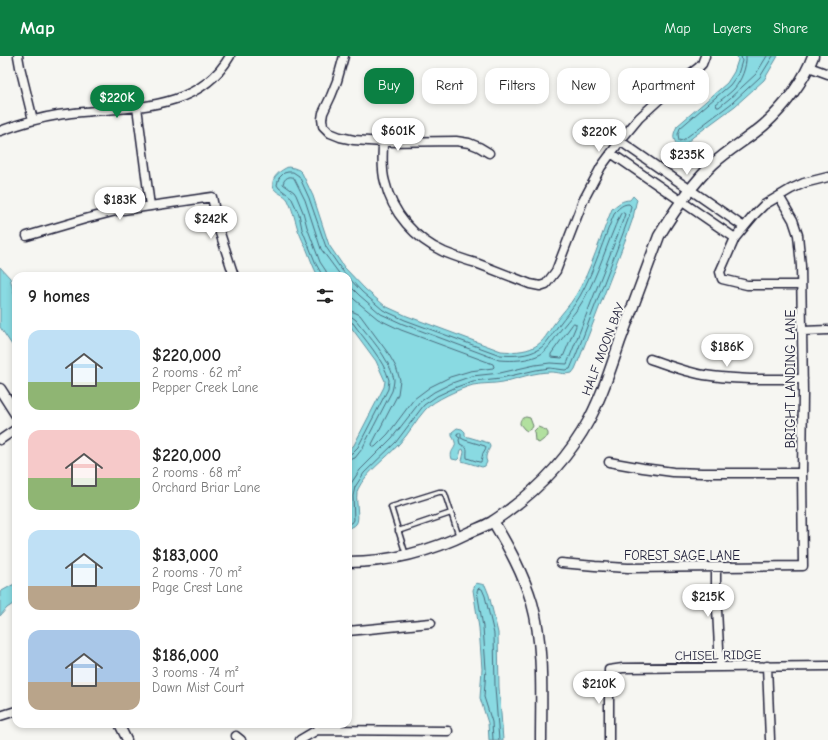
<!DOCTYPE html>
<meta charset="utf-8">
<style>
body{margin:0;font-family:"Comic Neue",sans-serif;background:#f2f2f2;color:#222;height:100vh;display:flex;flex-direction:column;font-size:15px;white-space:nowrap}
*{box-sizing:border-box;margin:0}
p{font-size:13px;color:#767676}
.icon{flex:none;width:22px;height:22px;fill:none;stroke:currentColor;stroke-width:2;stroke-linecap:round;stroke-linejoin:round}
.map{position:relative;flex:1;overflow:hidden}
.panel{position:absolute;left:12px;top:216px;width:340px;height:456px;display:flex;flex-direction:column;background:#fff;border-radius:12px;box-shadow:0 2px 6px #0003}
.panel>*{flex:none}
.banner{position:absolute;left:364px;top:12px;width:380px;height:36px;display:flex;gap:8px}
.price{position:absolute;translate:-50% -34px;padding:0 9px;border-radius:14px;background:#fff;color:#222;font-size:13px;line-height:26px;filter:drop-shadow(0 1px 2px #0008)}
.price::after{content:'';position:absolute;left:50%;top:24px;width:12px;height:9px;margin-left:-6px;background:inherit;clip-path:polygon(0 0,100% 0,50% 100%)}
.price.selected{background:#0b8043;color:#fff}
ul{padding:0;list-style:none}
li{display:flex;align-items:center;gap:12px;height:100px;padding:0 16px}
li span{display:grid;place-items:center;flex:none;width:112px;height:80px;border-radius:12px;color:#555}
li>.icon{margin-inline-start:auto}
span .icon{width:48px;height:48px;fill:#fffc;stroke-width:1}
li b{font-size:17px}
h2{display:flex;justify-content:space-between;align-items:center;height:48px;padding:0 16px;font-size:17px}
.tag{padding:0 14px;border-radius:12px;background:#fff;box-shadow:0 2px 6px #0003;font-size:14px;line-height:36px}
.tag.selected{background:#0b8043;color:#fff}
header{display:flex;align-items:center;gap:24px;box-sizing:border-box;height:56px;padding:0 20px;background:#0b8043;color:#fff}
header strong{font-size:19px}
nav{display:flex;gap:22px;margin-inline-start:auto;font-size:14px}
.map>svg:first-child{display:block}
.green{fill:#b2e09f;stroke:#6a816d}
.water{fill:#89dae2;stroke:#60909f}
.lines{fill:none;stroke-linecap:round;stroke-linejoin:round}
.shore{stroke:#4b6c7e;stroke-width:1}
.service-casing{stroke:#22223b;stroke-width:7}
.minor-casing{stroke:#22223b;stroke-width:11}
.tertiary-casing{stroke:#22223b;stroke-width:13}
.service{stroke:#f6f6f2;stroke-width:4}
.minor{stroke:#f6f6f2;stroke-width:8}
.tertiary{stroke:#f6f6f2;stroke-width:10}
.labels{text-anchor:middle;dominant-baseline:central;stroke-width:4;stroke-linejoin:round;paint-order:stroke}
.street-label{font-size:13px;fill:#22223b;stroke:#f6f6f2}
</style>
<header>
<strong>Map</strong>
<nav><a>Map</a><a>Layers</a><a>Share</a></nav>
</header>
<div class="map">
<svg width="828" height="684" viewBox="0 0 828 684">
<rect width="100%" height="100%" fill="#f6f6f2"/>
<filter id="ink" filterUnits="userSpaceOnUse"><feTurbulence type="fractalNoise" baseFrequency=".025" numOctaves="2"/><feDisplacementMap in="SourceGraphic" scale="8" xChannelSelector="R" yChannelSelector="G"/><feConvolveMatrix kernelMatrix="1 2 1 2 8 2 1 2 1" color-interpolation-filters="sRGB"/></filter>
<g filter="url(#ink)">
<path class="green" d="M526,361L530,362L533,370L532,372L527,375L524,373L520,368C520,364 521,362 526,361Z
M538,371L546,374L548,377V380L539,387L535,385L534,375Z"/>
<path class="water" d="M737,0H778L764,24L735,50L693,81L685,88L678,90C672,82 673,79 677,70L727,27L734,16L738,4Z
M288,111L294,112L299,114L302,117L313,140L329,189L344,211L365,233L385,250L407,260L501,295C512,296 524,296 534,291C544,286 548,276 554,268C561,258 570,249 576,239C592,212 600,182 612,153C618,148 622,144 630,144L633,140L637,144L636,147L633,162L626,182L580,301L575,313L572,317C564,319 558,316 551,316C535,316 519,322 503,326C493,328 483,327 473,329C459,333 434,344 425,354C415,365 409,378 399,388C387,402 366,416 358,433C354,441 361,464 356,468C354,471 351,471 348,472V396L354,389L384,331L385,325L376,305L348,267V220H318C313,211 311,204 307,194C304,188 301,181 298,174C295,164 293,154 288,144C285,138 274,137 273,130C271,121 281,114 288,111Z
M0,211L10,222L16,245V295L0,271Z
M457,372L462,373L465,376V380L489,387L490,391C488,396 484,400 487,406L485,410L482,411L462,405L464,396L463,393L461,394L459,402L457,404L452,403C448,392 461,393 452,380V376Z
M16,527V546L7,552L0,560V536Z
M476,527L485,529L489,539L498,577L499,631L503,684H489L488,667L480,642L482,613L479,572L473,534Z"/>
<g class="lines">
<path class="shore" d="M741,0L742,5L738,18L730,29L680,72L678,78L679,85L683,84L732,47L760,21L773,0
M746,0C747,11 741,25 734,33C729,38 722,43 716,48L717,51H719L729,43L756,18L767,0
M322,220L321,217L316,208L302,173L299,158L291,141L279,132L277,129L278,125L279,122L284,117L288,116H293L299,120L309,142L326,191L341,213L347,220
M327,220L326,215L320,206L307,171L303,156L296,139L294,136L283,128C284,122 290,119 294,122L305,144L321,193L341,220
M348,221L362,236L383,254L405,264L500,299C513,300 528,300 539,293C547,288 552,278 558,270C565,260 574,251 580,240C595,213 603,184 615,156C620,151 623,148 629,148L631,150L629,161L622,180L576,299L570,313L565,314L550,312L536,314L501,322L473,325L454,332L437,340L424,349L396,386L364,417L355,431L353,440L354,464L352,467H348
M348,228L359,239L381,258L403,268L499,304C512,305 528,305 541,298C550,292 555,281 562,272C569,263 578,254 584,243C599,217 607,187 620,159L622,156L625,158L618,178L567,308L550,307L535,309L500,317L472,320L452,327L434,336L420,346L392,382L360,414L350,429L348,438
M348,237L355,244L378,263L401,274L493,308L494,311L493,312L470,315L450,321L430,331L414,343L388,378L375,391H373L372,388L398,338L400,324L396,311L388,297L360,259L354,256L348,255
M348,261H352L356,264C370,282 388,300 394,323C394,327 393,331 392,335L362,393L355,402L348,404
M348,266L353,267C364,283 384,304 389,324C389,327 388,330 388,333L358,391L352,397L348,398
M574,267L576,268V270L563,301L562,302L551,301V298L572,269Z
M458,377H461V382L465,384L485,390L486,392L483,397L481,406H479L467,402C466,392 470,393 460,388L459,384L460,382L458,381L457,379Z
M493,684L492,666L484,641L486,613L483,571L477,535L478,533L479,532L482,533L485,540L494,578L495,631L499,684"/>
<defs>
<path id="service" d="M398,475L451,457
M406,499L391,451L439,436H443L445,438L459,481"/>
<path id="minor" d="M18,0L20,11L33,64
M344,0L337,25L331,40L323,57L322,63L323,70L330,77L340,81L354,84L383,86L456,85L469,87L479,91L489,97
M809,11L828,18
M137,51L150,150
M0,75C19,68 38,62 58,59C118,49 195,61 230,0
M620,85L744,171
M383,86C383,99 381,113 385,126C392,157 415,183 444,196C454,200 465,204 476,207C494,214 512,221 530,228L540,230L546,228L556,215L583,145L601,111L620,85L639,62L674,30L698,12L702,8L705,0
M611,97L735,182
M27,180L85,163L116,155L212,141L219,174L234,220
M801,229H747L722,223L720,216L735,182L755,158L764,149L791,133L804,127L828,121
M803,275L828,274
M650,303C668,309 686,316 704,319C736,324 770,323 803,323
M0,384L16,373
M609,406L643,412L673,416L702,417H802
M561,507L595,510L628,512L803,510L802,417L803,337L801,210L798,179L793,164L779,140
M716,512V534L720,611
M348,575L431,567
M767,610L770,683
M0,660L16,655
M119,668L127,684
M317,674L448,675
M236,680L241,684
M300,684L317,674
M609,684V614L623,612L828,610"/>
<path id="tertiary" d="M0,333L16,358
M493,465C509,492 523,517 532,547C544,589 541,641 541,684
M348,506C390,506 432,495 470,476C477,473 485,470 492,466C498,462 504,458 509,454C543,429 569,401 589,364C602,339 611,312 620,285C633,250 646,215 659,180C674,155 692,128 713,108C729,93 748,83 764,69C784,51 804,25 813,0"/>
</defs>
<use href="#service" class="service-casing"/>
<use href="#minor" class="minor-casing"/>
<use href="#tertiary" class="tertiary-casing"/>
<use href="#service" class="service"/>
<use href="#minor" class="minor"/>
<use href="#tertiary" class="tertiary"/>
</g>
</g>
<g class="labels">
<g class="street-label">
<text transform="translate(603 293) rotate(-69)">HALF MOON BAY</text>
<text transform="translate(790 323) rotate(-90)">BRIGHT LANDING LANE</text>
<text x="682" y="499">FOREST SAGE LANE</text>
<text transform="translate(718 599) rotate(-1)">CHISEL RIDGE</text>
</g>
</g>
</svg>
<b class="price selected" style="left:117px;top:63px">$220K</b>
<b class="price" style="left:398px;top:96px">$601K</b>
<b class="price" style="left:599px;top:97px">$220K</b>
<b class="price" style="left:687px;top:120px">$235K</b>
<b class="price" style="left:120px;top:165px">$183K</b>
<b class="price" style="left:211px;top:184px">$242K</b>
<b class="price" style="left:727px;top:312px">$186K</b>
<b class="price" style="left:708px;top:562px">$215K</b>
<b class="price" style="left:599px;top:649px">$210K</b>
<div class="banner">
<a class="tag selected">Buy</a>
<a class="tag">Rent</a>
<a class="tag">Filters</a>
<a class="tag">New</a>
<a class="tag">Apartment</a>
</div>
<section class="panel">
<h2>9 homes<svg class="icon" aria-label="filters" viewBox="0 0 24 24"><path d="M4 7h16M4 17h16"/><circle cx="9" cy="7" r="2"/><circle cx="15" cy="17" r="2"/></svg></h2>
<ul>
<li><span style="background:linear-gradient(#bfe0f5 65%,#8fb573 0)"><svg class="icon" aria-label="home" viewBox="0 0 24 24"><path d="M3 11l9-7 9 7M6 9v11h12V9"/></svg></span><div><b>$220,000</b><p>2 rooms · 62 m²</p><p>Pepper Creek Lane</p></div></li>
<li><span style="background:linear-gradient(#f6c9c9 60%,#8fb573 0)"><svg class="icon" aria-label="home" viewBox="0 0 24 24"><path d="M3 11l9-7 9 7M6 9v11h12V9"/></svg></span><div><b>$220,000</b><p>2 rooms · 68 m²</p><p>Orchard Briar Lane</p></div></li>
<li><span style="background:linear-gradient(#bfe0f5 70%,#b9a48a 0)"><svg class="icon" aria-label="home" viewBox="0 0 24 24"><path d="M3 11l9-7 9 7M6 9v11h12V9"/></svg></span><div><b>$183,000</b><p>2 rooms · 70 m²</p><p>Page Crest Lane</p></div></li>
<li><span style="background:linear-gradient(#a9c7e8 65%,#b9a48a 0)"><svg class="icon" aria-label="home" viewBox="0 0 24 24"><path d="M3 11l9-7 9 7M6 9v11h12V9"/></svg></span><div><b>$186,000</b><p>3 rooms · 74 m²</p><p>Dawn Mist Court</p></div></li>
</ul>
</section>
</div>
